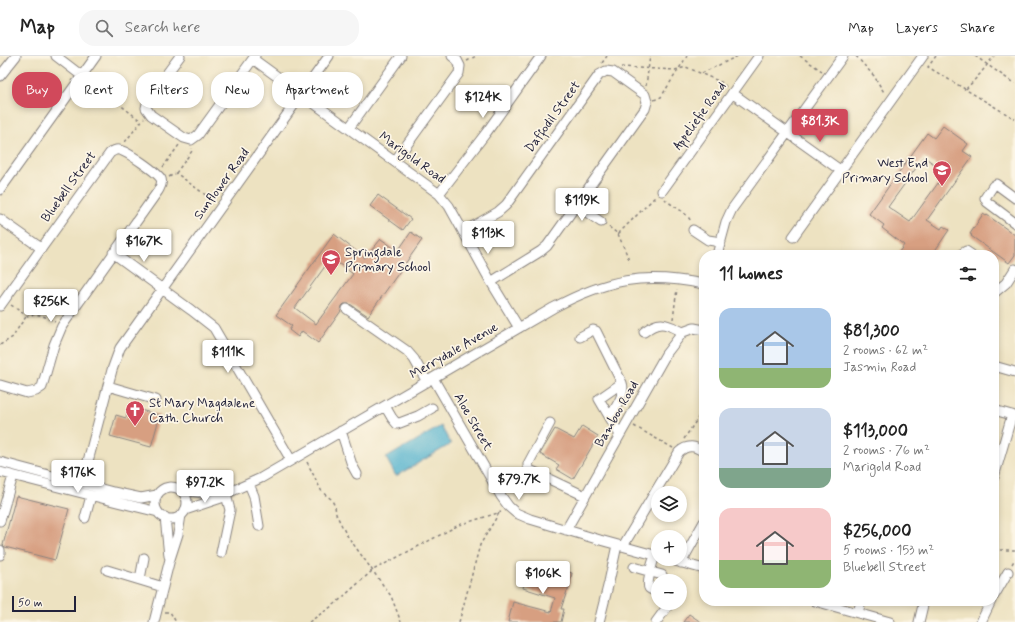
<!DOCTYPE html>
<meta charset="utf-8">
<style>
body{margin:0;font-family:Mynerve,sans-serif;background:#f6f6f6;color:#222;height:100vh;display:flex;flex-direction:column;font-size:15px;white-space:nowrap}
*{box-sizing:border-box;margin:0}
p{font-size:13px;color:#767676}
.icon{flex:none;width:22px;height:22px;fill:none;stroke:currentColor;stroke-width:2;stroke-linecap:round;stroke-linejoin:round}
.map{position:relative;flex:1;overflow:hidden}
.side{position:absolute;left:699px;top:194px;width:300px;height:356px;display:flex;flex-direction:column;background:#fff;border-radius:16px;box-shadow:0 2px 6px #0003}
.side>*{flex:none}
.banner{position:absolute;left:12px;top:16px;width:380px;height:36px;display:flex;gap:8px}
.controls{position:absolute;left:651px;top:430px;display:grid;gap:8px}
.controls a{display:grid;place-items:center;width:36px;height:36px;border-radius:50%;background:#fff;box-shadow:0 2px 6px #0003;font-size:20px}
.scale{position:absolute;left:12px;bottom:10px;width:64px;box-sizing:border-box;padding-left:4px;border:2px solid #22223b;border-top:0;font-size:11px;line-height:14px;white-space:nowrap;color:#22223b;-webkit-text-stroke:3px #fcf5e5;paint-order:stroke}
.price{position:absolute;translate:-50% -34px;padding:0 9px;border-radius:4px;background:#fff;color:#222;font-size:13px;line-height:26px;filter:drop-shadow(0 1px 2px #0008)}
.price::after{content:'';position:absolute;left:50%;top:24px;width:12px;height:9px;margin-left:-6px;background:inherit;clip-path:polygon(0 0,100% 0,50% 100%)}
.price.selected{background:#d1495b;color:#fff}
ul{padding:0;list-style:none}
li{display:flex;align-items:center;gap:12px;height:100px;padding:0 20px}
li span{display:grid;place-items:center;flex:none;width:112px;height:80px;border-radius:12px;color:#555}
li>.icon{margin-inline-start:auto}
span .icon{width:48px;height:48px;fill:#fffc;stroke-width:1}
li b{font-size:17px}
h2{display:flex;justify-content:space-between;align-items:center;height:48px;padding:0 20px;font-size:17px}
.tag{padding:0 14px;border-radius:16px;background:#fff;box-shadow:0 2px 6px #0003;font-size:14px;line-height:36px}
.tag.selected{background:#d1495b;color:#fff}
header{display:flex;align-items:center;gap:24px;box-sizing:border-box;height:56px;padding:0 20px;background:#fff;border-bottom:1px solid #e0e0e0}
header strong{font-size:19px}
nav{display:flex;gap:22px;margin-inline-start:auto;font-size:14px}
.search{width:280px;height:36px;background:#f6f6f6;display:flex;align-items:center;gap:10px;box-sizing:border-box;padding:0 14px;border-radius:16px;color:#767676;font-size:15px}
.map>svg:first-child{display:block}
.water{fill:#4fb1ce;stroke:#386a84}
.building{fill:#d79f81;fill-rule:evenodd}
.lines{fill:none;stroke-linecap:round;stroke-linejoin:round}
.minor-casing{stroke:#88827e;stroke-width:11}
.path{stroke:#88827e;stroke-width:1.5;stroke-dasharray:3 3;stroke-linecap:butt}
.minor{stroke:#fff;stroke-width:9}
.labels{text-anchor:middle;dominant-baseline:central;stroke-width:3.5;stroke-linejoin:round;paint-order:stroke}
.street-label{font-size:13px;fill:#22223b;stroke:#fcf5e5}
.poi-label{font-size:13px;fill:#22223b;stroke:#fcf5e5;text-anchor:start}
</style>
<header>
<strong>Map</strong>
<div class="search"><svg class="icon" aria-label="search" viewBox="0 0 24 24"><circle cx="10" cy="10" r="6"/><path d="M15 15l6 6"/></svg>Search here</div>
<nav><a>Map</a><a>Layers</a><a>Share</a></nav>
</header>
<div class="map">
<svg width="1015" height="566" viewBox="0 0 1015 566">
<rect width="100%" height="100%" fill="#fcf5e5"/>
<filter id="ink" filterUnits="userSpaceOnUse"><feTurbulence type="fractalNoise" baseFrequency=".025" numOctaves="2"/><feDisplacementMap in="SourceGraphic" scale="8" xChannelSelector="R" yChannelSelector="G"/><feConvolveMatrix kernelMatrix="1 2 1 2 8 2 1 2 1" color-interpolation-filters="sRGB"/></filter>
<filter id="wash" filterUnits="userSpaceOnUse"><feTurbulence type="fractalNoise" baseFrequency=".012" numOctaves="4" result="noise"/><feDisplacementMap in="SourceGraphic" scale="16" xChannelSelector="R" yChannelSelector="G"/><feGaussianBlur stdDeviation="0.9" result="paint"/><feColorMatrix in="noise" values="0 0 0 0 0 0 0 0 0 0 0 0 0 0 0 0 0 1.4 0 .05"/><feComposite in="paint" operator="in"/></filter>
<g filter="url(#wash)">
<rect width="100%" height="100%" fill="#ede2c1"/>
<path class="water" d="M441,370L451,388L396,420L386,402Z"/>
<g id="blocks">
<path class="building" d="M943,70L968,88L963,95L972,101L927,164L941,173L943,170L949,174L932,199H903L899,196L904,189L882,172L884,169L869,158L927,77L934,82ZM924,101L946,116L910,166L888,151Z
M378,139L411,163L403,174L370,150Z
M983,158L986,160L987,159L1015,179V199L1009,207L971,180L972,179L970,178Z
M411,176L422,184L368,260L350,248H344L342,250L341,255L318,287L302,275L298,281L289,274L292,270L276,259L334,178L365,202L381,183L398,195ZM331,202L353,218L316,268L295,252Z
M128,351L160,359L151,391L110,380L116,359L126,362Z
M582,370L598,380L573,423L556,413L559,409L540,398L555,373L574,383Z
M16,440L69,453L55,504L5,491L3,489Z
M530,507L572,517L568,535H567L561,553H564L561,566H508L513,546L551,556L555,542L523,532Z
M689,558L701,566H683Z"/>
</g>
</g>
<g filter="url(#ink)">
<use href="#blocks" fill-opacity="0" stroke="#88827e" stroke-width="1"/>
<g class="lines">
<defs>
<path id="minor" d="M56,0L82,20
M180,0L148,43L146,52L151,59L184,82L191,84L198,79L255,0
M253,3L439,138L449,150L491,226L519,272
M0,20L16,0
M732,37L840,114
M349,72L401,0
M395,105L459,17L460,10L457,4L452,0
M0,134L96,0
M662,135L759,0
M439,138L486,77L541,0
M1015,142L996,128L993,130L985,142L987,146L1015,167
M576,149L601,166
M0,163L41,192
M693,174L708,184L721,186
M463,176L498,156L506,149L599,19L606,15L613,16L645,39L647,46L645,53L547,190L541,195L491,226
M793,181L923,0
M113,197L191,254L214,272L291,404
M717,199L726,166L732,153L843,0
M960,199L966,195L972,199
M994,237L1006,227L1015,213
M0,250L110,97C113,95 116,93 119,94C127,95 158,117 161,123C163,128 160,131 158,135L62,270L54,289L42,331L36,335L27,337L0,329
M347,253L407,295L414,303L427,326
M644,276C660,263 666,268 683,276
M580,281L593,274L596,275L622,327C626,338 615,352 610,361
M994,310L1015,316
M433,322L501,440L509,451L516,457L530,463L600,484L658,500
M108,330L156,344
M385,350L392,362L397,368L418,360L432,352
M994,354L1015,360
M550,367L528,408V411L530,414L585,440
M341,375L352,409L357,418
M620,379L599,343L622,327
M0,406L113,436L141,442L157,439
M0,416L117,446L158,456
M994,421L1012,359
M82,428L112,314L120,292L329,0
M249,428L254,440L259,470
M155 447a16 16 0 1 1 32 0a16 16 0 1 1-32 0Z
M181,434L203,437L225,436
M185,454L221,442L230,436L261,422L553,252C607,223 644,216 704,228
M165,461L169,500
M85,462L91,440
M0,465L13,420
M566,474L666,298L683,276L694,272L704,274
M623,490L679,396C688,388 695,390 704,396
M0,494V499
M221,497L230,454L226,439
M655,499C653,505 646,527 649,532C651,534 656,535 658,536
M668,503L704,513
M681,507L704,466
M634,511L662,519
M107,514L163,531
M140,523L144,502
M994,540L1008,516
M815,545L890,566
M858,557L861,545
M154,566L170,503L178,478L181,459
M599,566L609,526L617,489
M656,566L670,547
M919,566L924,545
M981,566L991,545"/>
</defs>
<use href="#minor" class="minor-casing"/>
<path class="path" d="M800,0L822,15
M856,0L874,20L885,38
M936,0L928,11L1015,63
M975,0L1015,28
M467,5L476,0
M602,7L607,0
M621,11L675,14L686,11L723,27L726,31
M702,17L738,0
M89,25L141,65
M646,30L650,0
M966,33L980,18L994,0
M654,44L661,41L687,0
M125,86L144,62
M163,111L179,89
M176,117L192,95V92
M169,121L176,117L215,146
M665,143C672,151 687,155 691,166
M609,171L618,178L655,141
M618,178L628,201L629,206
M11,249L27,260C37,256 46,261 55,266
M673,263L677,233
M0,289L13,281L20,269L26,261
M634,370L673,392
M684,383L704,353
M307,406L322,436L331,443L335,450L336,458L346,478L391,540L401,566
M994,494H1015
M1012,508L1015,503
M165,556H170L176,566
M309,566L335,548L373,514L459,469L501,456
M459,566L480,489L499,457"/>
<use href="#minor" class="minor"/>
</g>
</g>
<defs>
<symbol id="school-pin" viewBox="-11 -11 22 30"><path d="M0 17L-7.5 6A9.5 9.5 0 1 1 7.5 6Z" fill="#d1495b" stroke="#fcf5e5"/><path d="M0-5L7-2L0 1L-7-2ZM-4 1L0 2.5L4 1V4Q0 6-4 4Z" fill="#fff"/></symbol>
<symbol id="church-pin" viewBox="-11 -11 22 30"><path d="M0 17L-7.5 6A9.5 9.5 0 1 1 7.5 6Z" fill="#d1495b" stroke="#fcf5e5"/><path d="M-1.2-6h2.4v3.5h3.3v2.4h-3.3V6h-2.4V-.1h-3.3v-2.4h3.3Z" fill="#fff"/></symbol>
</defs>
<g fill-rule="evenodd">
<use href="#school-pin" x="931" y="103" width="22" height="30"/>
<use href="#school-pin" x="320" y="192" width="22" height="30"/>
<use href="#church-pin" x="124" y="343" width="22" height="30"/>
</g>
<g class="labels">
<g class="street-label">
<text transform="translate(700 60) rotate(-54)">Appeliefie Road</text>
<text transform="translate(553 61) rotate(-54)">Daffodil Street</text>
<text transform="translate(412 102) rotate(36)">Marigold Road</text>
<text transform="translate(222 128) rotate(-54)">Sunflower Road</text>
<text transform="translate(69 131) rotate(-54)">Bluebell Street</text>
<text transform="translate(454 295) rotate(-30)">Merrydale Avenue</text>
<text transform="translate(617 358) rotate(-60)">Bamboo Road</text>
<text transform="translate(473 366) rotate(60)">Aloe Street</text>
</g>
<g class="poi-label">
<text x="928" y="107" text-anchor="end">West End<tspan x="928" dy="15">Primary School</tspan></text>
<text x="345" y="196">Springdale<tspan x="345" dy="15">Primary School</tspan></text>
<text x="149" y="347">St Mary Magdalene<tspan x="149" dy="15">Cath. Church</tspan></text>
</g>
</g>
</svg>
<div class="controls">
<a><svg class="icon" aria-label="layers" viewBox="0 0 24 24"><path d="M12 4l9 5-9 5-9-5zM3 14l9 5 9-5"/></svg></a>
<a>+</a>
<a>−</a>
</div>
<div class="scale">50 m</div>
<b class="price" style="left:483px;top:63px">$124K</b>
<b class="price selected" style="left:820px;top:87px">$81.3K</b>
<b class="price" style="left:582px;top:166px">$119K</b>
<b class="price" style="left:488px;top:199px">$113K</b>
<b class="price" style="left:144px;top:207px">$167K</b>
<b class="price" style="left:51px;top:267px">$256K</b>
<b class="price" style="left:228px;top:318px">$111K</b>
<b class="price" style="left:78px;top:438px">$176K</b>
<b class="price" style="left:519px;top:445px">$79.7K</b>
<b class="price" style="left:205px;top:448px">$97.2K</b>
<b class="price" style="left:543px;top:539px">$106K</b>
<div class="banner">
<a class="tag selected">Buy</a>
<a class="tag">Rent</a>
<a class="tag">Filters</a>
<a class="tag">New</a>
<a class="tag">Apartment</a>
</div>
<section class="side">
<h2>11 homes<svg class="icon" aria-label="filters" viewBox="0 0 24 24"><path d="M4 7h16M4 17h16"/><circle cx="9" cy="7" r="2"/><circle cx="15" cy="17" r="2"/></svg></h2>
<ul>
<li><span style="background:linear-gradient(#a9c7e8 75%,#8fb573 0)"><svg class="icon" aria-label="home" viewBox="0 0 24 24"><path d="M3 11l9-7 9 7M6 9v11h12V9"/></svg></span><div><b>$81,300</b><p>2 rooms · 62 m²</p><p>Jasmin Road</p></div></li>
<li><span style="background:linear-gradient(#c9d6e8 75%,#7fa58c 0)"><svg class="icon" aria-label="home" viewBox="0 0 24 24"><path d="M3 11l9-7 9 7M6 9v11h12V9"/></svg></span><div><b>$113,000</b><p>2 rooms · 76 m²</p><p>Marigold Road</p></div></li>
<li><span style="background:linear-gradient(#f6c9c9 65%,#8fb573 0)"><svg class="icon" aria-label="home" viewBox="0 0 24 24"><path d="M3 11l9-7 9 7M6 9v11h12V9"/></svg></span><div><b>$256,000</b><p>5 rooms · 153 m²</p><p>Bluebell Street</p></div></li>
</ul>
</section>
</div>
